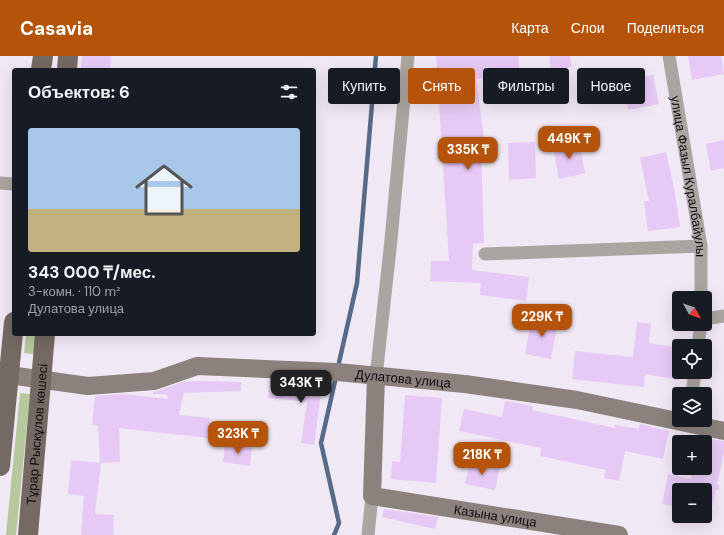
<!DOCTYPE html>
<html lang="ru">
<meta charset="utf-8">
<style>
body{margin:0;font-family:"DM Sans",sans-serif;background:#242831;color:#f1f3f6;height:100vh;display:flex;flex-direction:column;font-size:15px;white-space:nowrap}
*{box-sizing:border-box;margin:0}
p{font-size:13px;color:#9ea1a6}
.icon{flex:none;width:22px;height:22px;fill:none;stroke:currentColor;stroke-width:2;stroke-linecap:round;stroke-linejoin:round}
.map{position:relative;flex:1;overflow:hidden}
.side{position:absolute;left:12px;top:12px;width:304px;height:268px;display:flex;flex-direction:column;background:#171b24;border-radius:4px;box-shadow:0 4px 16px #0002}
.side>*{flex:none}
.banner{position:absolute;left:328px;top:12px;width:336px;height:36px;display:flex;gap:8px}
.needle{width:26px;rotate:130deg}
.buttons{position:absolute;left:672px;top:235px;display:grid;gap:8px}
.buttons a{display:grid;place-items:center;width:40px;height:40px;border-radius:4px;background:#171b24;box-shadow:0 4px 16px #0002;font-size:20px}
.price{position:absolute;translate:-50% -34px;padding:0 9px;border-radius:8px;background:#b45309;color:#fff;font-size:13px;line-height:26px;filter:drop-shadow(0 1px 2px #0008)}
.price::after{content:'';position:absolute;left:50%;top:24px;width:12px;height:9px;margin-left:-6px;background:inherit;clip-path:polygon(0 0,100% 0,50% 100%)}
.price.selected{background:#222;color:#fff}
ul{padding:0;list-style:none}
li{display:grid;align-content:center;gap:8px;height:212px;padding:0 16px}
li span{display:grid;place-items:center;height:124px;border-radius:4px;color:#555}
li>.icon{margin-inline-start:auto}
span .icon{width:72px;height:72px;fill:#fffc;stroke-width:1}
li b{font-size:17px}
h2{display:flex;justify-content:space-between;align-items:center;height:48px;padding:0 16px;font-size:17px}
.pill{padding:0 14px;border-radius:4px;background:#171b24;box-shadow:0 4px 16px #0002;font-size:14px;line-height:36px}
.pill.selected{background:#b45309;color:#fff}
header{display:flex;align-items:center;gap:24px;box-sizing:border-box;height:56px;padding:0 20px;background:#b45309;color:#fff}
header strong{font-size:19px}
nav{display:flex;gap:22px;margin-inline-start:auto;font-size:14px}
.map>svg:first-child{display:block}
.green{fill:#b8c89d}
.lines{fill:none;stroke-linecap:round;stroke-linejoin:round}
.stream{stroke:#576a87;stroke-width:4.5}
.building{fill:#e7c9f5}
.street{stroke:#aba5a1;stroke-width:13}
.secondary{stroke:#8b827d;stroke-width:18}
.primary{stroke:#746963;stroke-width:20}
.labels{text-anchor:middle;dominant-baseline:central;stroke-width:3.5;stroke-linejoin:round;paint-order:stroke}
.street-label{font-size:13px;fill:#0e0b0f;stroke:#fff}
</style>
<header>
<strong>Casavia</strong>
<nav><a>Карта</a><a>Слои</a><a>Поделиться</a></nav>
</header>
<div class="map">
<svg width="724" height="479" viewBox="0 0 724 479">
<rect width="100%" height="100%" fill="#f1e8f5"/>
<path class="green" d="M26,278H36L34,298L24,297Z
M20,337L30,338L16,479H6Z"/>
<g class="lines">
<path class="stream" d="M338,311L357,227L376,0
M334,479L339,467L321,387L336,321"/>
</g>
<path class="building" d="M82,0H111L110,14H81Z
M436,0H518L520,18L476,23L485,89H481L484,187L473,188L472,214L529,221L526,245L480,239L481,227L430,225L431,205H449Z
M549,0H570L572,11L551,14Z
M688,0H721L724,18L692,24Z
M653,19L659,48L628,54L622,25Z
M724,84V112L711,115L706,88Z
M579,85L585,117L559,123L553,91Z
M535,86L536,122L509,124L508,87Z
M666,96L674,132L680,171L648,175L644,145H649L640,102Z
M532,260L558,265L551,303L525,298Z
M637,266L651,268L649,287L679,292V324L645,318L644,331L572,323L575,295L633,301Z
M271,324L322,330L314,389L301,387L307,346L268,342Z
M198,325L241,326V335L184,337L179,359L210,362L208,382L119,372L120,406L100,407L98,370L92,369L95,340L123,338L168,343L167,338H153V336L157,335L183,326Z
M405,339L442,342L436,427L391,423L392,405L400,406Z
M505,345L533,350L532,354L615,372V369L639,373L640,368L669,375L663,403L625,395L619,425L604,422L606,414L540,400L541,392L459,375L464,353L502,361Z
M705,382L724,385V396L717,428L719,429V434H716L710,460L705,459V434H679V443L677,451L662,448L668,418L691,423L693,412H705Z
M225,388L252,392L250,410L223,406Z
M71,404L101,407L95,458L114,459L113,479H81L84,440L68,438Z
M470,406L500,412L495,434L465,428Z
M384,453L438,461L435,473L382,461Z"/>
<g class="lines">
<g class="street">
<path id="s1" d="M669,0L701,190V242"/>
<path d="M0,127L14,128"/>
<path d="M485,198L701,190"/>
<path d="M705,263L724,260"/>
<path d="M698,290L701,268"/>
<path d="M376,321L391,184L408,0"/>
<path d="M692,338L695,316"/>
<path d="M368,479L372,440"/>
</g>
<g class="secondary">
<path id="s2" d="M9,319L88,330L154,325L197,310L337,316L465,328L577,344L724,375"/>
<path id="s3" d="M376,321L372,440L619,479"/>
</g>
<g class="primary">
<path d="M41,14L43,0"/>
<path d="M67,14L68,0"/>
<path d="M0,410L14,266"/>
<path id="s4" d="M28,479L45,278"/>
</g>
</g>
<g class="labels">
<g class="street-label">
<text stroke="none"><textPath href="#s1" startOffset="122">улица Фазыл Куралбайулы</textPath></text>
<text stroke="none"><textPath href="#s2" startOffset="398">Дулатова улица</textPath></text>
<text stroke="none"><textPath href="#s4" startOffset="101">Тұрар Рыскұлов көшесі</textPath></text>
<text stroke="none"><textPath href="#s3" startOffset="244">Казына улица</textPath></text>
</g>
</g>
</svg>
<div class="buttons">
<a><svg class="needle" viewBox="-14 -14 28 28"><path d="M0-13l5 13h-10z" fill="#e53935"/><path d="M0 13l5-13h-10z" fill="#9ea1a6"/></svg></a>
<a><svg class="icon" aria-label="locate" viewBox="0 0 24 24"><circle cx="12" cy="12" r="6"/><path d="M12 2v4M12 18v4M2 12h4M18 12h4"/></svg></a>
<a><svg class="icon" aria-label="layers" viewBox="0 0 24 24"><path d="M12 4l9 5-9 5-9-5zM3 14l9 5 9-5"/></svg></a>
<a>+</a>
<a>−</a>
</div>
<b class="price" style="left:569px;top:104px">449K ₸</b>
<b class="price" style="left:468px;top:115px">335K ₸</b>
<b class="price" style="left:542px;top:282px">229K ₸</b>
<b class="price selected" style="left:301px;top:348px">343K ₸</b>
<b class="price" style="left:238px;top:399px">323K ₸</b>
<b class="price" style="left:482px;top:420px">218K ₸</b>
<div class="banner">
<a class="pill">Купить</a>
<a class="pill selected">Снять</a>
<a class="pill">Фильтры</a>
<a class="pill">Новое</a>
</div>
<section class="side">
<h2>Объектов: 6<svg class="icon" aria-label="filters" viewBox="0 0 24 24"><path d="M4 7h16M4 17h16"/><circle cx="9" cy="7" r="2"/><circle cx="15" cy="17" r="2"/></svg></h2>
<ul>
<li><span style="background:linear-gradient(#a9c7e8 65%,#c2b280 0)"><svg class="icon" aria-label="home" viewBox="0 0 24 24"><path d="M3 11l9-7 9 7M6 9v11h12V9"/></svg></span><div><b>343 000 ₸/мес.</b><p>3-комн. · 110 m²</p><p>Дулатова улица</p></div></li>
</ul>
</section>
</div>
